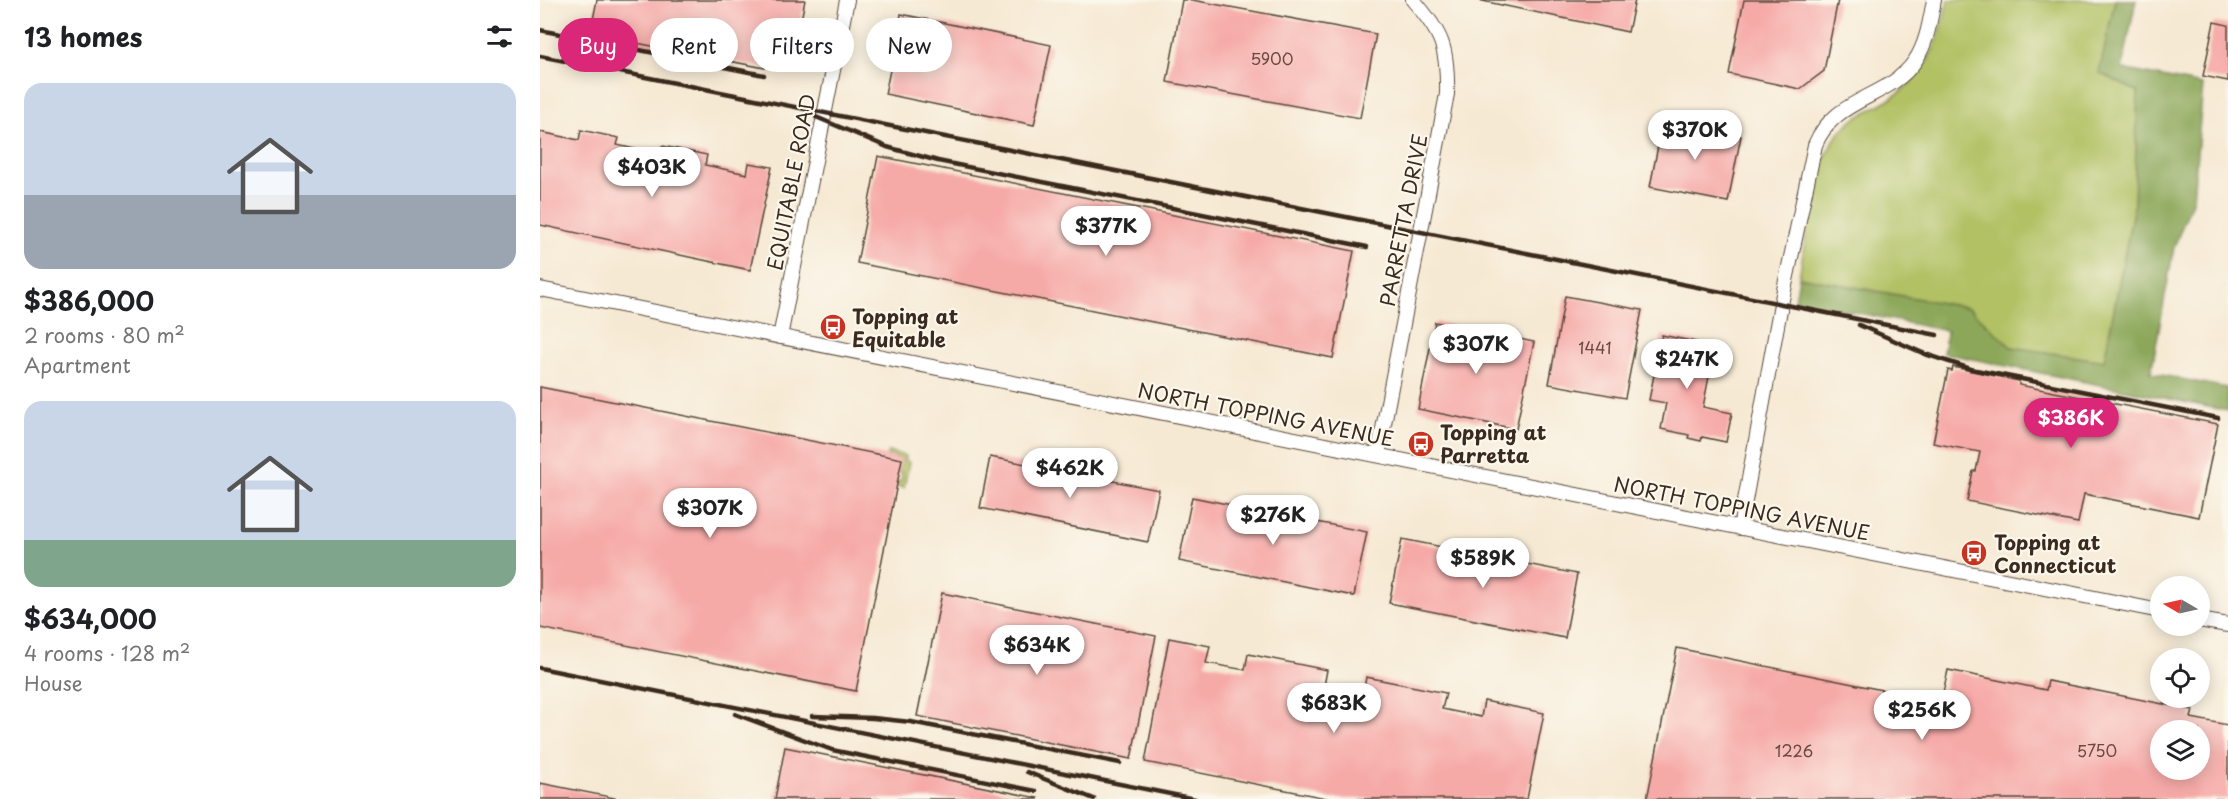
<!DOCTYPE html>
<meta charset="utf-8">
<style>
body{margin:0;font-family:"Playpen Sans",sans-serif;background:#f2f2f2;color:#202124;height:100vh;display:flex;flex-direction:column;font-size:22px;white-space:nowrap}
*{box-sizing:border-box;margin:0}
p{font-size:20px;color:#757577}
.icon{flex:none;width:33px;height:33px;fill:none;stroke:currentColor;stroke-width:2;stroke-linecap:round;stroke-linejoin:round}
.map{position:relative;flex:1;overflow:hidden}
.sheet{display:flex;flex-direction:column;background:#fff;width:540px}
.sheet>*{flex:none}
.guide{position:absolute;left:18px;top:18px;width:570px;height:54px;display:flex;gap:12px}
.needle{width:39px;rotate:279deg}
.buttons{position:absolute;left:1610px;top:576px;display:grid;gap:12px}
.buttons a{display:grid;place-items:center;width:60px;height:60px;border-radius:50%;background:#fff;box-shadow:0 3px 15px #0003;font-size:30px}
.price{position:absolute;translate:-50% -51px;padding:0 14px;border-radius:21px;background:#fff;color:#222;font-size:20px;line-height:39px;filter:drop-shadow(0 2px 3px #0008)}
.price::after{content:'';position:absolute;left:50%;top:36px;width:18px;height:14px;margin-left:-9px;background:inherit;clip-path:polygon(0 0,100% 0,50% 100%)}
.price.current{background:#db2777;color:#fff}
ul{padding:0;list-style:none}
li{display:grid;align-content:center;gap:12px;height:318px;padding:0 24px}
li span{display:grid;place-items:center;height:186px;border-radius:18px;color:#555}
li>.icon{margin-inline-start:auto}
span .icon{width:108px;height:108px;fill:#fffc;stroke-width:1}
li b{font-size:26px}
h2{display:flex;justify-content:space-between;align-items:center;height:72px;padding:0 24px;font-size:26px}
.tag{padding:0 21px;border-radius:27px;background:#fff;box-shadow:0 3px 15px #0003;font-size:21px;line-height:54px}
.tag.current{background:#db2777;color:#fff}
main{display:flex;flex:1;min-height:0}
.map>svg:first-child{display:block}
.green{fill:#b1c164;stroke:#767641;stroke-width:1.5}
.forest{fill:#8ca75a;stroke:#64683c;stroke-width:1.5}
.building{fill:#f6aaa8;fill-rule:evenodd}
.lines{fill:none;stroke-linecap:round;stroke-linejoin:round}
.street-casing{stroke:#574739;stroke-width:16}
.street{stroke:#fff;stroke-width:14}
.rail{stroke:#3b2a1e;stroke-width:4.5}
.labels{text-anchor:middle;dominant-baseline:central;stroke-width:4.5;stroke-linejoin:round;paint-order:stroke}
.number-label{font-size:16px;fill:#6a4a40}
.street-label{font-size:20px;fill:#3b2a1e;stroke:#fbf7ec}
.poi-label{font-size:20px;font-weight:bold;fill:#3b2a1e;stroke:#fbf7ec;text-anchor:start}
</style>
<main>
<section class="sheet">
<h2>13 homes<svg class="icon" aria-label="filters" viewBox="0 0 24 24"><path d="M4 7h16M4 17h16"/><circle cx="9" cy="7" r="2"/><circle cx="15" cy="17" r="2"/></svg></h2>
<ul>
<li><span style="background:linear-gradient(#c9d6e8 60%,#9aa5b1 0)"><svg class="icon" aria-label="home" viewBox="0 0 24 24"><path d="M3 11l9-7 9 7M6 9v11h12V9"/></svg></span><div><b>$386,000</b><p>2 rooms · 80 m²</p><p>Apartment</p></div></li>
<li><span style="background:linear-gradient(#c9d6e8 75%,#7fa58c 0)"><svg class="icon" aria-label="home" viewBox="0 0 24 24"><path d="M3 11l9-7 9 7M6 9v11h12V9"/></svg></span><div><b>$634,000</b><p>4 rooms · 128 m²</p><p>House</p></div></li>
</ul>
</section>
<div class="map">
<svg width="1688" height="799" viewBox="0 0 1688 799">
<rect width="100%" height="100%" fill="#fbf7ec"/>
<filter id="ink" filterUnits="userSpaceOnUse"><feTurbulence type="fractalNoise" baseFrequency=".0167" numOctaves="2"/><feDisplacementMap in="SourceGraphic" scale="12" xChannelSelector="R" yChannelSelector="G"/><feConvolveMatrix kernelMatrix="1 2 1 2 8 2 1 2 1" color-interpolation-filters="sRGB"/></filter>
<filter id="wash" filterUnits="userSpaceOnUse"><feTurbulence type="fractalNoise" baseFrequency=".008" numOctaves="4" result="noise"/><feDisplacementMap in="SourceGraphic" scale="24" xChannelSelector="R" yChannelSelector="G"/><feGaussianBlur stdDeviation="1.35" result="paint"/><feColorMatrix in="noise" values="0 0 0 0 0 0 0 0 0 0 0 0 0 0 0 0 0 1.4 0 .05"/><feComposite in="paint" operator="in"/></filter>
<g filter="url(#wash)">
<rect width="100%" height="100%" fill="#f6e9d3"/>
<path class="green" d="M1408,0H1575L1560,73L1598,92L1594,206L1564,361L1471,347L1429,308L1259,277C1267,234 1271,172 1297,136C1311,116 1333,110 1353,97C1388,75 1400,39 1408,0Z
M348,452L366,456L365,461L369,462L364,488L357,486L358,481H361L362,473L359,472L362,459L347,456Z"/>
<path class="forest" d="M1575,0H1596L1582,69L1663,85L1653,199L1634,247L1611,373L1688,388V411L1403,353L1407,331L1255,300L1259,277L1429,308L1471,347L1564,361L1594,206L1598,92L1559,73Z"/>
<g id="blocks">
<path class="building" d="M57,0H265L255,51L229,46L225,68L50,34Z
M642,0H652L836,34L820,118L627,82Z
M938,0H1095L1088,32Z
M1204,0H1298L1284,71L1260,89L1189,74Z
M361,14L511,45L494,125L345,94L353,56L335,53L342,22L359,26Z
M1674,22L1688,25V81L1663,76Z
M1123,120L1201,136L1188,202L1110,187Z
M41,130L79,138L77,145L120,155L122,146L167,155L165,165L207,174L209,163L232,167L210,270L0,225V132L39,140Z
M338,156L814,251L793,358L317,263Z
M1025,296L1102,310L1085,398L1009,384Z
M895,322L994,342L976,429L878,409Z
M1122,335L1175,346L1163,407L1192,413L1186,442L1162,437L1161,441L1148,438L1149,435L1121,429L1126,403L1109,400Z
M1413,367L1479,381V385L1678,424L1659,517L1544,494L1538,523L1427,501L1433,471H1436L1440,452L1393,443L1408,370L1412,371Z
M0,387L362,459L316,691L0,628Z
M450,457L619,490L608,542L440,508Z
M652,497L827,532L814,596L639,561Z
M862,539L1037,574L1025,638L849,603Z
M402,593L616,636L591,759L377,716Z
M629,638L670,646L666,663L705,670L708,654L787,670L784,686L823,694L826,677L906,693L902,709L941,717L944,701L1004,713L987,799H791L605,762Z
M1137,648L1401,702L1408,670L1506,690L1508,681L1653,710L1651,718L1688,725V799H1107ZM1620,730H1659V770H1620Z
M245,747L498,798V799H235Z
M0,783L75,798V799H0Z"/>
</g>
</g>
<g filter="url(#ink)">
<use href="#blocks" fill-opacity="0" stroke="#574739" stroke-width="1.5"/>
<g class="lines">
<defs>
<path id="street" d="M0,289L1620,611
M240,337L307,0
M838,455L907,94C908,49 903,34 873,0
M1200,528L1241,304L1275,145C1295,96 1348,100 1375,61C1387,43 1390,21 1394,0
M1659,620L1688,625"/>
</defs>
<use href="#street" class="street-casing"/>
<use href="#street" class="street"/>
<path class="rail" d="M0,30L224,75
M0,56L1397,335
M276,117L347,147L398,161L827,247
M1319,325L1385,354L1431,369L1678,418
M0,668L655,799
M195,714L292,750L496,791
M272,716L333,718L371,722L580,763
M487,772L554,799"/>
</g>
</g>
<defs>
<symbol id="bus-disc" viewBox="-11 -11 22 22"><circle r="9.5" fill="#c8321e" stroke="#fbf7ec"/><path d="M-5-6H5V4H4V6H2V4H-2V6H-4V4H-5ZM-3.5-4V0h7V-4ZM-3.5 1.2v1.5H-2V1.2ZM2 1.2v1.5H3.5V1.2Z" fill="#fff"/></symbol>
</defs>
<g fill-rule="evenodd">
<use href="#bus-disc" x="278" y="312" width="30" height="30"/>
<use href="#bus-disc" x="866" y="429" width="30" height="30"/>
<use href="#bus-disc" x="1419" y="538" width="30" height="30"/>
</g>
<g class="labels">
<g class="number-label">
<text x="732" y="58">5900</text>
<text x="1055" y="347">1441</text>
<text x="1254" y="750">1226</text>
<text x="1557" y="750">5750</text>
</g>
<g class="street-label">
<text transform="translate(251 182) rotate(-79)">EQUITABLE ROAD</text>
<text transform="translate(863 220) rotate(-79)">PARRETTA DRIVE</text>
<text transform="translate(726 414) rotate(11)">NORTH TOPPING AVENUE</text>
<text transform="translate(1202 508) rotate(11)">NORTH TOPPING AVENUE</text>
</g>
<g class="poi-label">
<text x="312" y="316">Topping at<tspan x="312" dy="23">Equitable</tspan></text>
<text x="900" y="432">Topping at<tspan x="900" dy="23">Parretta</tspan></text>
<text x="1454" y="542">Topping at<tspan x="1454" dy="23">Connecticut</tspan></text>
</g>
</g>
</svg>
<div class="buttons">
<a><svg class="needle" viewBox="-14 -14 28 28"><path d="M0-13l5 13h-10z" fill="#e53935"/><path d="M0 13l5-13h-10z" fill="#757577"/></svg></a>
<a><svg class="icon" aria-label="locate" viewBox="0 0 24 24"><circle cx="12" cy="12" r="6"/><path d="M12 2v4M12 18v4M2 12h4M18 12h4"/></svg></a>
<a><svg class="icon" aria-label="layers" viewBox="0 0 24 24"><path d="M12 4l9 5-9 5-9-5zM3 14l9 5 9-5"/></svg></a>
</div>
<b class="price" style="left:1155px;top:161px">$370K</b>
<b class="price" style="left:112px;top:198px">$403K</b>
<b class="price" style="left:566px;top:257px">$377K</b>
<b class="price" style="left:936px;top:375px">$307K</b>
<b class="price" style="left:1147px;top:390px">$247K</b>
<b class="price current" style="left:1531px;top:449px">$386K</b>
<b class="price" style="left:530px;top:499px">$462K</b>
<b class="price" style="left:170px;top:539px">$307K</b>
<b class="price" style="left:733px;top:546px">$276K</b>
<b class="price" style="left:943px;top:589px">$589K</b>
<b class="price" style="left:497px;top:676px">$634K</b>
<b class="price" style="left:794px;top:734px">$683K</b>
<b class="price" style="left:1382px;top:741px">$256K</b>
<div class="guide">
<a class="tag current">Buy</a>
<a class="tag">Rent</a>
<a class="tag">Filters</a>
<a class="tag">New</a>
</div>
</div>
</main>
